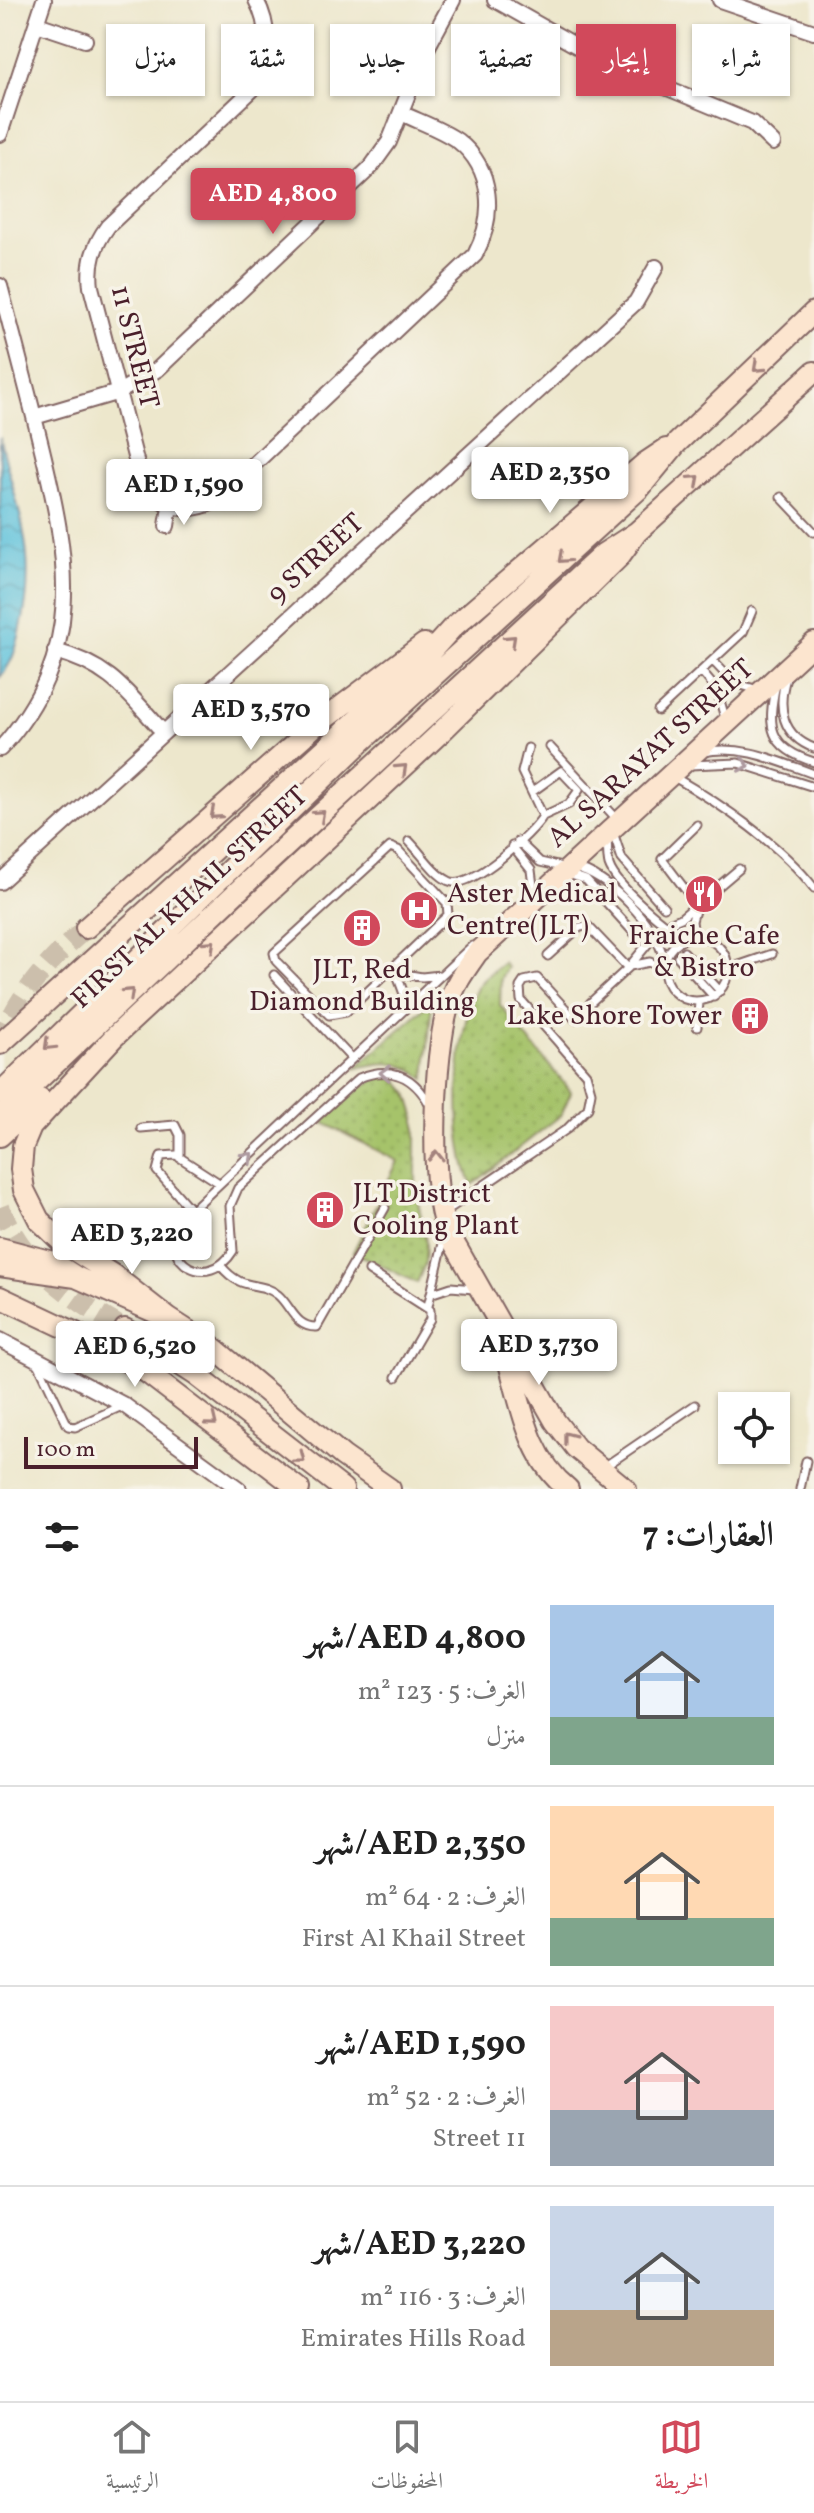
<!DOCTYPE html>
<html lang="ar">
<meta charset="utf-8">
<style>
body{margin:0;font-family:Vollkorn,Amiri,serif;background:#f2f2f2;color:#222;direction:rtl;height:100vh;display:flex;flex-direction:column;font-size:30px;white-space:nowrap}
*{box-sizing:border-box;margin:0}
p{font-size:26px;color:#767676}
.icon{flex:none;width:44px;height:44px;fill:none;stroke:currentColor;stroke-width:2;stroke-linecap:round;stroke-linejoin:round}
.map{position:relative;height:1489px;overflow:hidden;direction:ltr}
.details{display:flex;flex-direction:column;background:#fff;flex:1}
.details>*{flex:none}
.hud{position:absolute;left:24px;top:24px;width:766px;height:72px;direction:rtl;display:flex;gap:16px}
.controls{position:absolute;left:718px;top:1392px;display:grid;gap:16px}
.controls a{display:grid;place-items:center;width:72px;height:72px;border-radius:0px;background:#fff;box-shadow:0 2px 6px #0004;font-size:40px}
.scale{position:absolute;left:24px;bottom:20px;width:174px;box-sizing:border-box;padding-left:8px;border:4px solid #4a1f2b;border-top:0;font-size:22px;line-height:28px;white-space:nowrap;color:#4a1f2b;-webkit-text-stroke:6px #f7f3e8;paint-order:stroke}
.price{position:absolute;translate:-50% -68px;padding:0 18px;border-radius:8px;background:#fff;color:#222;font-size:26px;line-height:52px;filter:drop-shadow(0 2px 4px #0008)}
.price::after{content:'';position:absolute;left:50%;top:48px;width:24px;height:18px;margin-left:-12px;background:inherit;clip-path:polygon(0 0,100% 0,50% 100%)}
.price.active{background:#d1495b;color:#fff}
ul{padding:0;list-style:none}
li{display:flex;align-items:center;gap:24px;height:200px;padding:0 40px}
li+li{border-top:2px solid #e0e0e0}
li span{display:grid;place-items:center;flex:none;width:224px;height:160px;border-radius:0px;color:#555}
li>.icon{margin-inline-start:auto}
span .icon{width:96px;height:96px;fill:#fffc;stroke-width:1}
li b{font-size:34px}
h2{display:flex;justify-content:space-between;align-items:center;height:96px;padding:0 40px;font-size:34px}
.chip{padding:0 28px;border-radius:0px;background:#fff;box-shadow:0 2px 6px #0004;font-size:28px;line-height:72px}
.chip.active{background:#d1495b;color:#fff}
.menu{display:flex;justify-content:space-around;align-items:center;height:112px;border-top:2px solid #e0e0e0;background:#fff;font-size:22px;color:#767676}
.menu a{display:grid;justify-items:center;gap:4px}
.menu .active{color:#d1495b}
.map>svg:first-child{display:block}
.park{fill:url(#park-dots);stroke:#78714a;stroke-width:2}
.water{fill:url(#water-waves);stroke:#547084;stroke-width:2}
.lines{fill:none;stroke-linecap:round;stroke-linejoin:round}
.secondary-tunnel{stroke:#ccbfac;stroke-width:20;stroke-dasharray:20 10;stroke-linecap:butt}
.service-casing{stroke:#836563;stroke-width:11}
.minor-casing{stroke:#836563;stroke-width:18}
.secondary-casing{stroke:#836563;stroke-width:24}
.service{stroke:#fff;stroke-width:7}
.minor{stroke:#fff;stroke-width:14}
.secondary{stroke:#fce5cf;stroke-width:20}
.oneway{stroke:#a3827d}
.oneway2{stroke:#ae9aa0}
.labels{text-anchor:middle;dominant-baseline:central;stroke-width:7;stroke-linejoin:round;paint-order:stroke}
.street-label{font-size:28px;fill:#4a1f2b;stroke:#f7f3e8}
.poi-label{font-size:28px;fill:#4a1f2b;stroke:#f7f3e8;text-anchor:start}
</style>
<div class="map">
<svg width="814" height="1489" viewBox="0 0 814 1489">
<defs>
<pattern id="park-dots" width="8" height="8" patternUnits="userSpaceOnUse" patternTransform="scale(2)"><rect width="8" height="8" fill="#a6c36a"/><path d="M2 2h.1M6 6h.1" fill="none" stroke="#90a75c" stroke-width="1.8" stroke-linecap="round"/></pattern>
<pattern id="water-waves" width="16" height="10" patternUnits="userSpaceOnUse" patternTransform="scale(2)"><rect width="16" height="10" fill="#5ec2dc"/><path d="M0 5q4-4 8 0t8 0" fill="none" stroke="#53a6bd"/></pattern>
</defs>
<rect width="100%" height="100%" fill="#f7f3e8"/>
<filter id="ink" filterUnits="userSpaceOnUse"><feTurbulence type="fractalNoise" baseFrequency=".0125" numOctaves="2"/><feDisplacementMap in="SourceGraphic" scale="16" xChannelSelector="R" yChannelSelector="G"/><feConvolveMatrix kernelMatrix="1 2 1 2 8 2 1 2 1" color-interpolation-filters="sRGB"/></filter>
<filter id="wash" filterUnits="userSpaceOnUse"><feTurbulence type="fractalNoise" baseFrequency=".006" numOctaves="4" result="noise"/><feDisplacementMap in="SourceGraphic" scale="32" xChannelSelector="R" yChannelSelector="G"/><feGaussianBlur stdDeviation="1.8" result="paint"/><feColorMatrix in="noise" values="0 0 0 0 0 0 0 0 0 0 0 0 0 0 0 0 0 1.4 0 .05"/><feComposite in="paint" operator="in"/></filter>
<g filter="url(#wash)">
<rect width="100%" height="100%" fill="#ede7cc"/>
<path class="park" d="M503,962L507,967L501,978L500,1005L571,1092L561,1115L472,1185C451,1143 455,1030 477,988C482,978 495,970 503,962Z
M432,1001L425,1079C402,1059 382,1061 354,1069Z
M386,1077L398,1081L408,1093L416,1119V1192L426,1241L425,1264L417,1283L353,1252L398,1161L322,1122C343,1105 358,1082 386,1077Z"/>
<path class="water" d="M0,437C17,511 40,555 20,632C16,649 12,664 0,677Z"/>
</g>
<g filter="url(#ink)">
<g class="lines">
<path class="secondary-tunnel" d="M0,1042C18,995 48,961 86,928
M0,1207C22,1264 73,1301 125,1329"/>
<defs>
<path id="service" d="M781,497L814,532
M713,661L734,683L755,689
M701,671L717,690L725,718
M786,678C777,708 782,736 814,748
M776,684C767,726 768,748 814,762
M658,711L743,632L752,611
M550,747L617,819
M703,752C743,744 777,761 814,774
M690,765L738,763L814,787
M674,777C721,804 781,845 814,888
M532,792L561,771L579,790L569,804L543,816
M697,825L662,859L697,905
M613,832L622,859L664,907
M607,839C608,847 607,857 609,865C616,886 667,929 687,938
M409,841C421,853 434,874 449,881C470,892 533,833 543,816L522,772L528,748
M518,841L540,862L562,867
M512,846L531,870L534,894
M390,847L398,850L447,903L448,915L346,1012L329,1015L276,961L274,953Z
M574,868C608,875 657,925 664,960
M568,874L586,880L636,935
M664,925L681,918L739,869
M664 969a32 32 0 1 1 64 0a32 32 0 1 1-64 0Z
M694,938L692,921L696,907
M684,952L720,991
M548,956L580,927L588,926L628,968
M678,957L714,997
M630,966L650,962L663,970
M394,967L404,994L402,1010
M728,969L772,954
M398,973L422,977L440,975
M274,975L352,1059
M590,1003L628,968L655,935
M697,1027L699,1002
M430,1105C414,1076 391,1065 359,1078L238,1188L230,1206L233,1251C208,1291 160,1263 178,1223L472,946
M141,1128L175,1125L180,1135V1158
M191,1210L157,1171L161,1156L176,1155L219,1183
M443,1213L567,1129L588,1108L591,1092L586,1074L521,1000L520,987L524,981L537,978L575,1019
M221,1266C243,1293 260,1280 278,1295C291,1306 295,1328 317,1327L385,1208
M369,1271L430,1310V1319L396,1377
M433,1293L451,1287L474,1289
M428,1306L445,1235
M37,1361L68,1426L75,1427L122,1406
M604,1467L695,1405
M800,1489L806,1461"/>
<path id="minor" d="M256,0C272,30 268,61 252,90L108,226C94,245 88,263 91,287L139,472C153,505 183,517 215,501L475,255C495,217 494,169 458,141C441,129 420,122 401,113
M495,0L605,62L752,123L773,143
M720,0L814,32
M37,24L85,40
M0,134L44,0
M0,286C14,339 28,392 41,445C69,560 87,653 0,749
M34,417L119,392L158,369L371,167L389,142L424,54L453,0
M167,526L170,506
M55,651C109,665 127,692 163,732
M0,882L636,302L656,267
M0,1340L124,1405L239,1489"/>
<path id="secondary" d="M86,928L315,726L424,644
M0,1044L425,658L452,628L645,463L666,449
M0,1093L360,743L640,488L677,443L814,312
M0,1116L258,872L603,554L637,532L814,372
M0,1136L40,1099
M0,1248L53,1262L76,1277L168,1318L210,1345L343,1456L390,1489
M0,1266L76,1277
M0,1297L74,1332L146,1372L299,1489
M168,1318L113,1275L64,1244L39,1220L24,1190L21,1169L23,1146L31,1127L113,1038L438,735L619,557L637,532
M125,1329L196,1375L343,1489
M505,1350C521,1399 525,1455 568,1489
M626,1489L576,1448L555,1421L446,1229C429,1180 434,1058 448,1007C453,986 465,970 477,953L814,643"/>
</defs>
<use href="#service" class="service-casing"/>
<use href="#minor" class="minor-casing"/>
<use href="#secondary" class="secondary-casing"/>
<use href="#service" class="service"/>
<use href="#minor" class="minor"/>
<use href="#secondary" class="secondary"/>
</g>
<defs><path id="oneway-chevron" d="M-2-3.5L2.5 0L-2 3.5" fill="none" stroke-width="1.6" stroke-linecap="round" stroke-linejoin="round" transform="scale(2)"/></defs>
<g class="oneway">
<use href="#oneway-chevron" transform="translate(758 367) rotate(137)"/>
<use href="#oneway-chevron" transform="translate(695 480) rotate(-42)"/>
<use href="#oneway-chevron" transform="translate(563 558) rotate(138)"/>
<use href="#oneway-chevron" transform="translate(511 640) rotate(-43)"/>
<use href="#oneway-chevron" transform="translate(402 769) rotate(-43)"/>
<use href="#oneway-chevron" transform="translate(215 814) rotate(139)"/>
<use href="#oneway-chevron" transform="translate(320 815) rotate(-42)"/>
<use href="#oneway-chevron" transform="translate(210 945) rotate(-43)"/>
<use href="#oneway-chevron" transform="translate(129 993) rotate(-43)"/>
<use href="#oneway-chevron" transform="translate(49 1045) rotate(136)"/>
<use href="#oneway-chevron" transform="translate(436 1156) rotate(-91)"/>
<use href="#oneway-chevron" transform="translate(212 1421) rotate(39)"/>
<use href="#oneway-chevron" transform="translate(568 1437) rotate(-128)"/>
<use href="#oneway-chevron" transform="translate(300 1458) rotate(38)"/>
</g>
<g class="oneway2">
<use href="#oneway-chevron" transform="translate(744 765) rotate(12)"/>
<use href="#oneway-chevron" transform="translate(385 1073) rotate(-178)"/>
<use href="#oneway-chevron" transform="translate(248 1157) rotate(-43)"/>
</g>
</g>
<defs>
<symbol id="restaurant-disc" viewBox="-11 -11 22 22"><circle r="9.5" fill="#d1495b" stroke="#f7f3e8"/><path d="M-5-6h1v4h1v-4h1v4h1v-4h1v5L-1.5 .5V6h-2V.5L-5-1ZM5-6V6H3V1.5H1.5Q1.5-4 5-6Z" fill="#fff"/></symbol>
<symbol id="hospital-disc" viewBox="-11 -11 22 22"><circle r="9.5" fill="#d1495b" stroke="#f7f3e8"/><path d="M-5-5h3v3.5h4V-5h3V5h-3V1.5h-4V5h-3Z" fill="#fff"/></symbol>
<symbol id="building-disc" viewBox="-11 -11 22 22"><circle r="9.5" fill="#d1495b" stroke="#f7f3e8"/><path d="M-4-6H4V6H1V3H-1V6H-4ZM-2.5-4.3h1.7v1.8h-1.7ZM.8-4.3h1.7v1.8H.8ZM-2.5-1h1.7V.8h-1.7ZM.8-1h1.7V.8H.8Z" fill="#fff"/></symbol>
</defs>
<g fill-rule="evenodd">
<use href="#restaurant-disc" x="682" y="872" width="44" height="44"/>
<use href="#hospital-disc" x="397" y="888" width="44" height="44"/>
<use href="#building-disc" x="340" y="906" width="44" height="44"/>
<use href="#building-disc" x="728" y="994" width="44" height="44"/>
<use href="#building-disc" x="303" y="1188" width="44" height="44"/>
</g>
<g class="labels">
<g class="street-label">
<text transform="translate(134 347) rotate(76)">11 STREET</text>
<text transform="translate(316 559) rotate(-42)">9 STREET</text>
<text transform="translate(651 754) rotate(-42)">AL SARAYAT STREET</text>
<text transform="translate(190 898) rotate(-43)">FIRST AL KHAIL STREET</text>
</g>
<g class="poi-label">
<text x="447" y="894">Aster Medical<tspan x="447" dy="32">Centre(JLT)</tspan></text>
<text x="704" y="936" text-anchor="middle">Fraiche Cafe<tspan x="704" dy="32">&amp; Bistro</tspan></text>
<text x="362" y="970" text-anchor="middle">JLT, Red<tspan x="362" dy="32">Diamond Building</tspan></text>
<text x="722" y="1016" text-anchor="end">Lake Shore Tower</text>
<text x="353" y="1194">JLT District<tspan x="353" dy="32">Cooling Plant</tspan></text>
</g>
</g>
</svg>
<div class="controls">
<a><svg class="icon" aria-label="locate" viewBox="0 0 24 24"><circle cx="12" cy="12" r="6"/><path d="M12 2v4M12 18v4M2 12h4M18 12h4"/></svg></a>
</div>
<div class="scale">100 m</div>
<b class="price active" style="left:273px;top:236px">AED 4,800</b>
<b class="price" style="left:550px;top:515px">AED 2,350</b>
<b class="price" style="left:184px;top:527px">AED 1,590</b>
<b class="price" style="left:251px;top:752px">AED 3,570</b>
<b class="price" style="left:132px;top:1276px">AED 3,220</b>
<b class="price" style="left:539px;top:1387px">AED 3,730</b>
<b class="price" style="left:135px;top:1389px">AED 6,520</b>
<div class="hud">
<a class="chip">شراء</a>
<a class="chip active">إيجار</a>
<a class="chip">تصفية</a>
<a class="chip">جديد</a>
<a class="chip">شقة</a>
<a class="chip">منزل</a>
</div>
</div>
<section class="details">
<h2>العقارات: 7<svg class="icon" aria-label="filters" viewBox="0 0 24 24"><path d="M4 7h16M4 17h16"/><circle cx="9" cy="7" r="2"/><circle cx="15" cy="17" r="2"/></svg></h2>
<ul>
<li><span style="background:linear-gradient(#a9c7e8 70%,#7fa58c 0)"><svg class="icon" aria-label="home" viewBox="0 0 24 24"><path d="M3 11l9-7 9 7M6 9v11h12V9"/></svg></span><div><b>AED 4,800/شهر</b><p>الغرف: 5 · 123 m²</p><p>منزل</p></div></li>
<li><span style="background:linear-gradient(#ffd9b3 70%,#7fa58c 0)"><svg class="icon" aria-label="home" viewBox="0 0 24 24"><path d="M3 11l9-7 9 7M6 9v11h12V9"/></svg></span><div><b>AED 2,350/شهر</b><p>الغرف: 2 · 64 m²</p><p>First Al Khail Street</p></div></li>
<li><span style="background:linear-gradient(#f6c9c9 65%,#9aa5b1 0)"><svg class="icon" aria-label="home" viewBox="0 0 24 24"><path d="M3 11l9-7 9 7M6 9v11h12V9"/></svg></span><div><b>AED 1,590/شهر</b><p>الغرف: 2 · 52 m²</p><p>11 Street</p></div></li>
<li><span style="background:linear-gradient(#c9d6e8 65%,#b9a48a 0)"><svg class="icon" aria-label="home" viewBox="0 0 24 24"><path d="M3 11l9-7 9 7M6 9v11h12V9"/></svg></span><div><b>AED 3,220/شهر</b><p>الغرف: 3 · 116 m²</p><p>Emirates Hills Road</p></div></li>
</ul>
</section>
<nav class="menu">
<a class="active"><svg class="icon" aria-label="map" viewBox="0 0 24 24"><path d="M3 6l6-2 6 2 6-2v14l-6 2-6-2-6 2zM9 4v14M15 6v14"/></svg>الخريطة</a>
<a><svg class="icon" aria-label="saved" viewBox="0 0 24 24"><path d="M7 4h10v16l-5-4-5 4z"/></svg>المحفوظات</a>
<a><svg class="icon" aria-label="home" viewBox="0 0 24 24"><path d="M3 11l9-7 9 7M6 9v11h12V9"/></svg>الرئيسية</a>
</nav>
